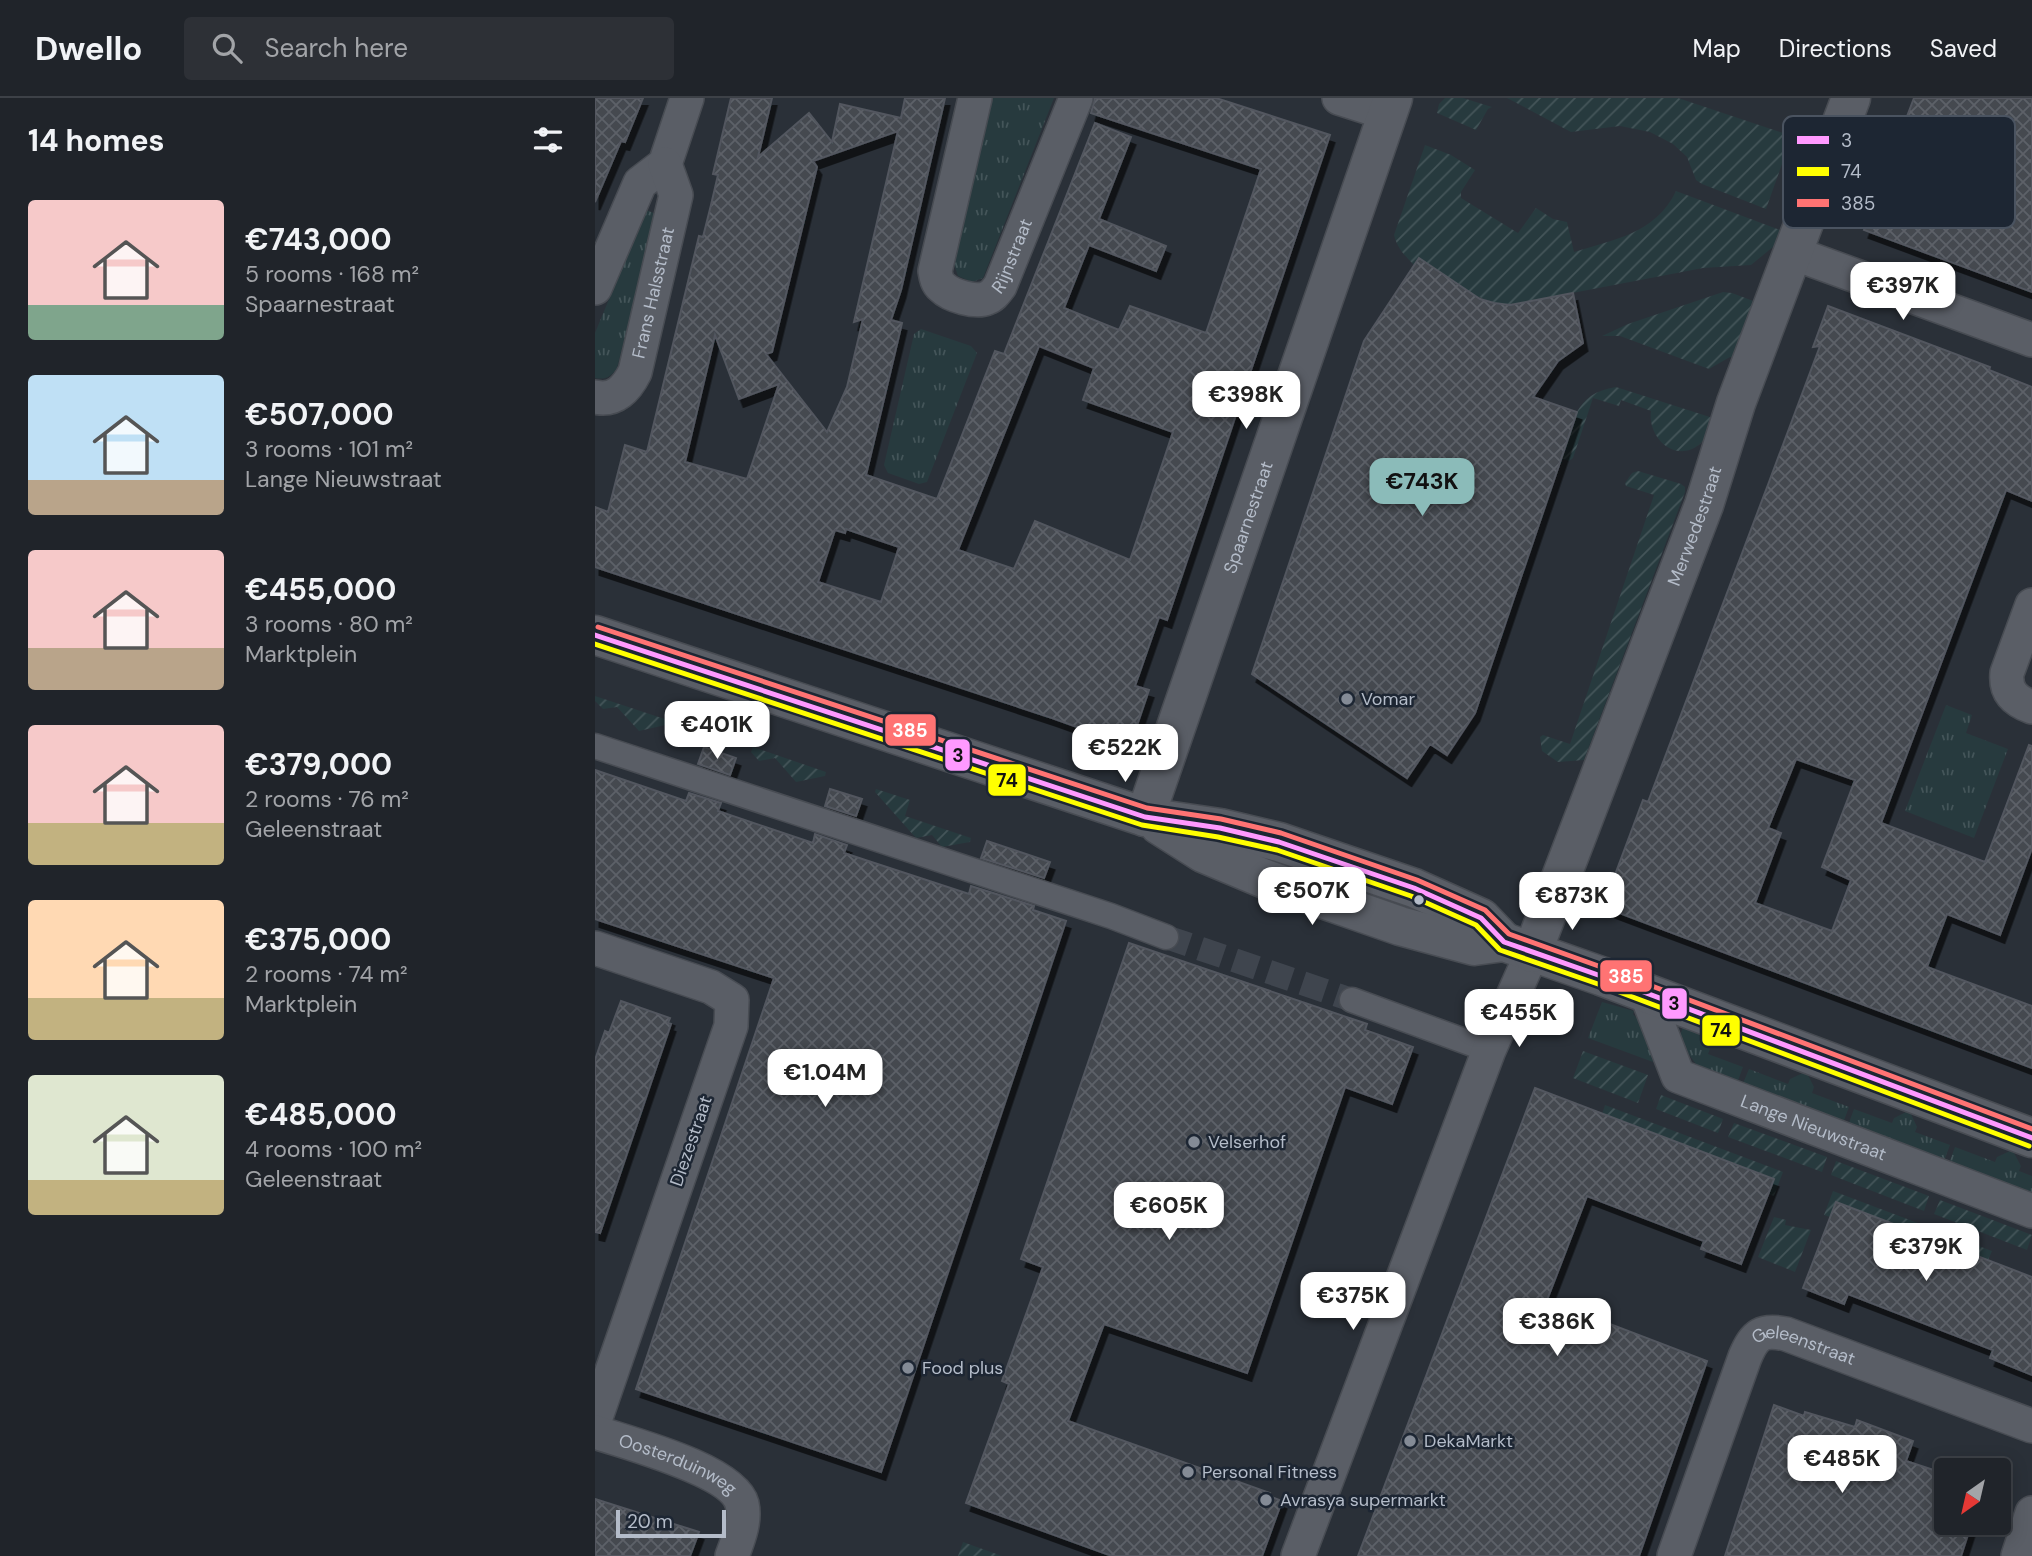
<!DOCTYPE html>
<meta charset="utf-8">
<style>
body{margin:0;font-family:"DM Sans",sans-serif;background:#2d3036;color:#f1f3f6;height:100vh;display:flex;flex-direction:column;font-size:26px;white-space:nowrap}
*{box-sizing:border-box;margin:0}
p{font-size:23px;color:#a2a4a8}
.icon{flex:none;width:38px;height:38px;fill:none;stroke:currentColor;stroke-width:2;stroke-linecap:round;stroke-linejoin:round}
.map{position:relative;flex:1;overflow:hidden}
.panel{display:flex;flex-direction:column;background:#20242a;width:595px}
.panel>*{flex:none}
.needle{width:46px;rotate:214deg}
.buttons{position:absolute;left:1339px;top:1360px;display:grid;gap:14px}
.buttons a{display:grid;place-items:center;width:77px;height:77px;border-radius:7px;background:#20242a;box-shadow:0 4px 18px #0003,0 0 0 2px #3d4147;font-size:35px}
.scale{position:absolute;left:21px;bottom:18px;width:110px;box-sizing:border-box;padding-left:7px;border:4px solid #b4bcc9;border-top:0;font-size:19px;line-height:24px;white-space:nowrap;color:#b4bcc9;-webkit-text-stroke:5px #1d2633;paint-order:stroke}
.price{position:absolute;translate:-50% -60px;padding:0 16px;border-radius:14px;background:#fff;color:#222;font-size:23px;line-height:46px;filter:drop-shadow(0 2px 4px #0008)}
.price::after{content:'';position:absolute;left:50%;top:42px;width:21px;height:16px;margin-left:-10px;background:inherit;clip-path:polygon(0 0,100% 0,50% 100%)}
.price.active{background:#8bbbb9;color:#111}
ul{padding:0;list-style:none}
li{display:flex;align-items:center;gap:21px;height:175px;padding:0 28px}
li span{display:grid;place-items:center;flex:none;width:196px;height:140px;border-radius:7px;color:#555}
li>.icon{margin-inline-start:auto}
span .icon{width:84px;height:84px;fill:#fffc;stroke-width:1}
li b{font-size:30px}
h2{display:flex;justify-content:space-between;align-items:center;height:84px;padding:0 28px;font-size:30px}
header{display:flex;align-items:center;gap:42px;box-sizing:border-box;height:98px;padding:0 35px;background:#20242a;border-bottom:2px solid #3d4147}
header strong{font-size:33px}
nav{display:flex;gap:38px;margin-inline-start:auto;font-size:24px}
.search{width:490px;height:63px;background:#2d3036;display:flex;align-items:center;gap:18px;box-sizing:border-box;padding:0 24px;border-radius:7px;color:#a2a4a8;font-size:26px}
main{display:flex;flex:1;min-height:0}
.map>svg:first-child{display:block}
.grass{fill:url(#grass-tufts)}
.garden{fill:url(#garden-furrows)}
.building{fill:url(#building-cross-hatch);stroke:#52575f;stroke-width:2;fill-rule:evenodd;filter:url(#shadow)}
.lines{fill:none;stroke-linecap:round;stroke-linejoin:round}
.pedestrian-tunnel{stroke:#3f454e;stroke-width:24;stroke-dasharray:24 12;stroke-linecap:butt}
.pedestrian-casing{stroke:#484c53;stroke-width:27}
.minor-casing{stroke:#484c53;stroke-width:36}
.tertiary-casing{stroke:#484c53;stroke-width:41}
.pedestrian{stroke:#5a5e66;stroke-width:24}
.minor{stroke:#5a5e66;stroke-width:33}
.tertiary{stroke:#5a5e66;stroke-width:38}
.bus-1-casing{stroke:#1d2633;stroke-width:10}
.bus-2-casing{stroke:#1d2633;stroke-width:10}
.bus-3-casing{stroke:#1d2633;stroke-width:10}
.bus-1{stroke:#f9f;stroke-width:5}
.bus-2{stroke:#ff0;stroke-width:5}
.bus-3{stroke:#ff7373;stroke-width:5}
.poi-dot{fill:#848b96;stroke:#1d2633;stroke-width:2.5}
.bus-dot{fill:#b4bcc9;stroke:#1d2633;stroke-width:2.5}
.labels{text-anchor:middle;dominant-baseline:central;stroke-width:5;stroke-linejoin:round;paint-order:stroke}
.street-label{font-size:18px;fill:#b4bcc9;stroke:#1d2633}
.poi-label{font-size:18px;fill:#b4bcc9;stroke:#1d2633;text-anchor:start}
.key{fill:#1d2633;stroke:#4a5360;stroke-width:2}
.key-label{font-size:19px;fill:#b4bcc9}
.line-badge{stroke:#1d2633;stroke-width:2.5}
.badge-label{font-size:19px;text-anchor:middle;font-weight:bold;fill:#fff}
.pale-badge-label{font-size:19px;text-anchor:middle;font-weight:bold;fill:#111}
</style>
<header>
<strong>Dwello</strong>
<div class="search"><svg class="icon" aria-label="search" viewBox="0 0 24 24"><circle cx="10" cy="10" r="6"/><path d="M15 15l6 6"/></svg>Search here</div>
<nav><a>Map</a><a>Directions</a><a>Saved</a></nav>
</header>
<main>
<section class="panel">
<h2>14 homes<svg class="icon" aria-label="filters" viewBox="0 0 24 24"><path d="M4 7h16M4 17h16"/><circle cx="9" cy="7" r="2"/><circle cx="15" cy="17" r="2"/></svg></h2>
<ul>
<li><span style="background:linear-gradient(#f6c9c9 75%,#7fa58c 0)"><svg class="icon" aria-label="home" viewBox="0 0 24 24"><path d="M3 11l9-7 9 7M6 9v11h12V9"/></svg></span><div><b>€743,000</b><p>5 rooms · 168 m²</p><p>Spaarnestraat</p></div></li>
<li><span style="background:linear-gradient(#bfe0f5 75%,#b9a48a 0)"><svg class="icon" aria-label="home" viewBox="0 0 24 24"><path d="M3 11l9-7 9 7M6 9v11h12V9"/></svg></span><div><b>€507,000</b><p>3 rooms · 101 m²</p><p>Lange Nieuwstraat</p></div></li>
<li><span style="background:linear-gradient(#f6c9c9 70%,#b9a48a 0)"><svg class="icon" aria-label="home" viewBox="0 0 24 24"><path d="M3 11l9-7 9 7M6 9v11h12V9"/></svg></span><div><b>€455,000</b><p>3 rooms · 80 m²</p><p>Marktplein</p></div></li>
<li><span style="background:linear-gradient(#f6c9c9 70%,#c2b280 0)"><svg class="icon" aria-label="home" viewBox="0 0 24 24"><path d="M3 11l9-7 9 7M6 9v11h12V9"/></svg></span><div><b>€379,000</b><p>2 rooms · 76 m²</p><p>Geleenstraat</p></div></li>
<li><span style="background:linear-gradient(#ffd9b3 70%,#c2b280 0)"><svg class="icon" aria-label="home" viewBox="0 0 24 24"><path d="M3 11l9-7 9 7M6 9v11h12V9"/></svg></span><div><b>€375,000</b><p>2 rooms · 74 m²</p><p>Marktplein</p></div></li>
<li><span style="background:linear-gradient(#dfe7d0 75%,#c2b280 0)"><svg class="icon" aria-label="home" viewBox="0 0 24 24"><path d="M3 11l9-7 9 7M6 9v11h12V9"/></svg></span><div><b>€485,000</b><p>4 rooms · 100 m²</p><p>Geleenstraat</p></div></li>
</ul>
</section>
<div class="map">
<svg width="1437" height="1458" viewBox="0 0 1437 1458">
<defs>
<pattern id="grass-tufts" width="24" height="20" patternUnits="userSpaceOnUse" patternTransform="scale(1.75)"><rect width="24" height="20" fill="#273a3e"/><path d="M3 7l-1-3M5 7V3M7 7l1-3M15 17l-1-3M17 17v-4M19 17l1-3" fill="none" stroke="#445559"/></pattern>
<pattern id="garden-furrows" width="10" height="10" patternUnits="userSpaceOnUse" patternTransform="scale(1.75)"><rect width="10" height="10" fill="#273a3e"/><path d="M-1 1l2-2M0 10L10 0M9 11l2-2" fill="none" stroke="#445559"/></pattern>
<pattern id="building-cross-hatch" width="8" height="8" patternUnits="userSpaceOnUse" patternTransform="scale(1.75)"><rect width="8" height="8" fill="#444950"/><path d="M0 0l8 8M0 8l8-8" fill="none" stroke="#5d6168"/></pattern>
<filter id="shadow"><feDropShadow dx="4.5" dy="8" stdDeviation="0" flood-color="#0009"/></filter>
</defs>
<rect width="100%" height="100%" fill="#2a3038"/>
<path class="grass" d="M398,0H459L388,180L377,184L363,178L359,166Z
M51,112L61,116L22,270C16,279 10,282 0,280V235Z
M326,231L376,248L382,255L332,384L324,386L293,375L289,367L319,236Z
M1351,607L1377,617L1371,635L1413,651L1379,740L1310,713Z
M1007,904L1039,913L1038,916L1045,924L1060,958L1058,964L993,940Z
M1088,929L1108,935L1115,951L1113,956L1148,969L1141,988L1103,969L1093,955L1085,938Z
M1154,971L1193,986L1195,981L1208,975L1213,977L1219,989L1217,995L1254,1009L1247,1028L1146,990Z
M1259,1011L1297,1025L1299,1020L1311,1014L1316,1016L1322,1029L1320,1034L1355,1047L1348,1066L1252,1030Z
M1360,1049L1400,1064L1402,1059L1415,1053L1419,1055L1426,1068L1424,1073L1437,1078V1099L1353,1068Z"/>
<path class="garden" d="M850,0H868L897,9L893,11L881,32L842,15L844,6Z
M912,0H1083L1197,38L1171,111L1107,86L1101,82L1092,59L1078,46L1055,34L1025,28L976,34Z
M830,47L856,57L880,72L866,94V100L923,135L941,110L958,121L972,124L979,154C1020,141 1060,136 1081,93L1188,133L1184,144L1156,167L1108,170L915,207C881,206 852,178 824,160L819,167C810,158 802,150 799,137Z
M1128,194L1137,195L1161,204L1141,261L1135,259L1114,271L1025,238H1007L1033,226Z
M1021,289L1118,320C1115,328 1113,339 1106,345C1082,367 1052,341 1056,313L1026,302L1024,308L998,300L978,360L974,363L966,360C977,326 979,295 1021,289Z
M1043,373L1086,386L1090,389V394L989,662L963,664L947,653L945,639L948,637L975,646L1059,397L1031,388L1030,385L1037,375Z
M0,598L100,631L99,635L85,637L75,626L44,633L22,609L8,611L0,603Z
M158,649L231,674L230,678L201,684L180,660L164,663L156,654Z
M281,691L315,702L310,718L376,740L375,744L347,749L337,737L321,740L280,694Z
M988,953L1053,977L1043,1005L978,980Z
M1066,997L1128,1021L1123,1035L1061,1011Z
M1010,1007L1188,1074L1179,1098L1173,1096L1178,1080L1007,1016Z
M1139,1025L1232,1059L1227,1074L1133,1039Z
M1241,1063L1334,1098L1329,1113L1236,1077Z
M1238,1093L1397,1153L1393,1162L1241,1104L1235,1119L1229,1117Z
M1345,1102L1437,1137L1432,1152L1339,1116Z
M1179,1119L1191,1122L1190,1127L1216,1132L1200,1174L1163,1159Z
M368,1444L407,1458H363Z"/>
<path class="building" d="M0,0H48L30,44L26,43L0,104Z
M136,0H177L163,59L214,15L237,44L245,6L306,20L310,0H350L306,192L296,222L307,225L271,377L342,401L400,253L409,256L500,25L536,39L504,121L571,148L561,173L494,147L469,210L524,232L535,208L611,235L666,71L496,15L500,0H621L735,37L572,522L564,519L540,588L554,592L535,648L457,620L0,469V409L13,414L30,347L52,354L104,138L108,139L116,107L123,77L118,76ZM303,33L259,224L268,221L252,289L232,334L171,256L177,254L222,69L218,63ZM120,237L144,301L184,286L152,381L90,364ZM444,248L499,270L488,302L578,334L535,462L440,423L419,471L363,452ZM251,431L304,449L286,504L223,484L240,432L250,435Z
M1319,0H1437V194L1269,132Z
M824,160L885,201L899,205L915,207L978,195L988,245L963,263L938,299L982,314L880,615L852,657L835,646L812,680L657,576L769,243Z
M1233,208L1395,269L1394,272L1437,289V403L1411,392L1286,725L1390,764L1434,647L1437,648V750L1405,837L1352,816L1332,869L1437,908V970L1008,809L1048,702L1053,704L1174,384L1225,248L1218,249ZM1201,661L1260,682L1227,769L1256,782L1237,833L1160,805L1186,735L1173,730Z
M109,649L141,660L135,677L103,666Z
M0,672L91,703L94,695L126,705L123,713L218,745L220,736L252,747L249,755L374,796L376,788L439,808L438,812L471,823L286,1374L41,1291L179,880L0,821Z
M235,691L267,701L261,718L230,708Z
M392,743L455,764L449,780L386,760Z
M534,845L772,926L770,932L818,949L797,1006L750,989L652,1275L509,1226L473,1323L675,1395L674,1398L687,1403L667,1458H517L371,1405L414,1286L407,1283L448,1169L426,1161Z
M26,903L75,920L73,925L76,926L5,1135L0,1134V962L10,933L14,935Z
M940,990L1179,1081L1146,1166L1106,1151L1109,1143L992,1098L952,1202L1112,1263L1044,1458H763Z
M1241,1104L1437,1179V1277L1395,1260L1398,1252L1253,1196L1249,1206L1208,1190Z
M1179,1307L1209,1318L1210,1314L1260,1329L1262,1322L1318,1343L1311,1363L1351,1376V1424H1377L1366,1458H1130Z
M0,1401L104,1434L95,1458H0Z"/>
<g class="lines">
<path class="pedestrian-tunnel" d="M571,839L757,902"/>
<defs>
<path id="pedestrian" d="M0,648L516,818L571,839
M757,902L894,952"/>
<g id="minor">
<path id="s1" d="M380,0L340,173C341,179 342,185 347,189C356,198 381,205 392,200C398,198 401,193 405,188L481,0"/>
<path d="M744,0L791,15"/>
<path d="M1198,155L1437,242"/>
<path d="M0,190L45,85L70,66L92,0"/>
<path id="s2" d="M0,299C20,304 32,290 40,274L81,97L70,66"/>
<path d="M1437,507L1412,575C1410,594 1420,603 1437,609"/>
<path d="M0,850L116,889L137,902L136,928L0,1322"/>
<path id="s3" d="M1051,895L1083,978L1437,1113"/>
<path id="s4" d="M0,1334C32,1345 138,1372 147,1406C151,1423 143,1442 137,1458"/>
<path d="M703,1458L894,952L937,855"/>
<path id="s5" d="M1079,1458L1150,1259C1160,1236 1167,1231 1191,1236L1437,1328"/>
<path d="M1423,1458L1437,1415"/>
</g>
<g id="tertiary">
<path d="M0,537L550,719L625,730L684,744L819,790L886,820L909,844"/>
<path id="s6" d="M550,719L798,0"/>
<path d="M564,727L608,755L670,781L805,828L879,848L909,844L1006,878L1437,1040"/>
<path id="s7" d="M937,855L1109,407L1141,305L1256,0"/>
</g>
</defs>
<use href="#pedestrian" class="pedestrian-casing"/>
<use href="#minor" class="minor-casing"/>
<use href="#tertiary" class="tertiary-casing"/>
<use href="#pedestrian" class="pedestrian"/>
<use href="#minor" class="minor"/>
<use href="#tertiary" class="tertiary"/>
<defs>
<path id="bus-1" d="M0,537L550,719L625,730L684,744L819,790L886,820L909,844L1006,878L1437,1040"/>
<path id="bus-2" d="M0,546L547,727L623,739L682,752L816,798L881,827L905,852L1003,886L1434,1048"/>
<path id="bus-3" d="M3,529L552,710L626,721L686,735L822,782L890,812L914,836L1009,870L1437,1031"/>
</defs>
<use href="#bus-1" class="bus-1-casing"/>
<use href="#bus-2" class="bus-2-casing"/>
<use href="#bus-3" class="bus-3-casing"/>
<use href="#bus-1" class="bus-1"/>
<use href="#bus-2" class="bus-2"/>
<use href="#bus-3" class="bus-3"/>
</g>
<g class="poi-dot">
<circle cx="752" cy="601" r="7"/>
<circle cx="599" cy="1044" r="7"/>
<circle cx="313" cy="1270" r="7"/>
<circle cx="815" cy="1343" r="7"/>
<circle cx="593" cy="1374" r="7"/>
<circle cx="671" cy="1402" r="7"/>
</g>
<circle class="bus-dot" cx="824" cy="802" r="6"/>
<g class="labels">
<g class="street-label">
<text stroke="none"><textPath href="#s1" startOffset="294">Rijnstraat</textPath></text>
<text stroke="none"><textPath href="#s2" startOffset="133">Frans Halsstraat</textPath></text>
<text stroke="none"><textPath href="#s6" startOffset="317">Spaarnestraat</textPath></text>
<text stroke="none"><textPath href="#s7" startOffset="457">Merwedestraat</textPath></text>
<text stroke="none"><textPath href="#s3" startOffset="234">Lange Nieuwstraat</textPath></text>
<text transform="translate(96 1043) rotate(-71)">Diezestraat</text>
<text stroke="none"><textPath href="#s5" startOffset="284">Geleenstraat</textPath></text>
<text stroke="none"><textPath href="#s4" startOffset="89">Oosterduinweg</textPath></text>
</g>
<g class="poi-label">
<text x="766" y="601">Vomar</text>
<text x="613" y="1044">Velserhof</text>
<text x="327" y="1270">Food plus</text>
<text x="829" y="1343">DekaMarkt</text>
<text x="607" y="1374">Personal Fitness</text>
<text x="685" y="1402">Avrasya supermarkt</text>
</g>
</g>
<rect x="1188" y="18" width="232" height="112" rx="10" class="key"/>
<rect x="1202" y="38" width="32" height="8" fill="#f9f"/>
<rect x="1202" y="69" width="32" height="9" fill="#ff0"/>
<rect x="1202" y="101" width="32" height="8" fill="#ff7373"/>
<g class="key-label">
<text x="1246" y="49">3</text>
<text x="1246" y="80">74</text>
<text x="1246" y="112">385</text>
</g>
<g class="line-badge">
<rect x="289" y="615" width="53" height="34" rx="7" fill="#ff7373"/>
<rect x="349" y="640" width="27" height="34" rx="7" fill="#f9f"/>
<rect x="392" y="665" width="40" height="34" rx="7" fill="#ff0"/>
<rect x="1004" y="861" width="54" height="34" rx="7" fill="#ff7373"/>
<rect x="1066" y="889" width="27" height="33" rx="7" fill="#f9f"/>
<rect x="1106" y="916" width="40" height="33" rx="7" fill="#ff0"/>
</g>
<g class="badge-label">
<text x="315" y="639">385</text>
<text x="1031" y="885">385</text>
</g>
<g class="pale-badge-label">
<text x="363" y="664">3</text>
<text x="412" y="689">74</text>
<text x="1079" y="912">3</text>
<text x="1126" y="939">74</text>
</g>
</svg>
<div class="buttons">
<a><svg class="needle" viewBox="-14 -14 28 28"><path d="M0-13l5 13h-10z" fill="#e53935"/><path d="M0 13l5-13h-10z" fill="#a2a4a8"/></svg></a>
</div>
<div class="scale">20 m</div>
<b class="price" style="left:1308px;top:224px">€397K</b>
<b class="price" style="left:651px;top:333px">€398K</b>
<b class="price active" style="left:827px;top:420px">€743K</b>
<b class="price" style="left:122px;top:663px">€401K</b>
<b class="price" style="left:530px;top:686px">€522K</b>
<b class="price" style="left:717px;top:829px">€507K</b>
<b class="price" style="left:977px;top:834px">€873K</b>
<b class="price" style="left:924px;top:951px">€455K</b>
<b class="price" style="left:230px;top:1011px">€1.04M</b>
<b class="price" style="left:574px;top:1144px">€605K</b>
<b class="price" style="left:1331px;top:1185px">€379K</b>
<b class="price" style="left:758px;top:1234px">€375K</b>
<b class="price" style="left:962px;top:1260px">€386K</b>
<b class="price" style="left:1247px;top:1397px">€485K</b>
</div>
</main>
